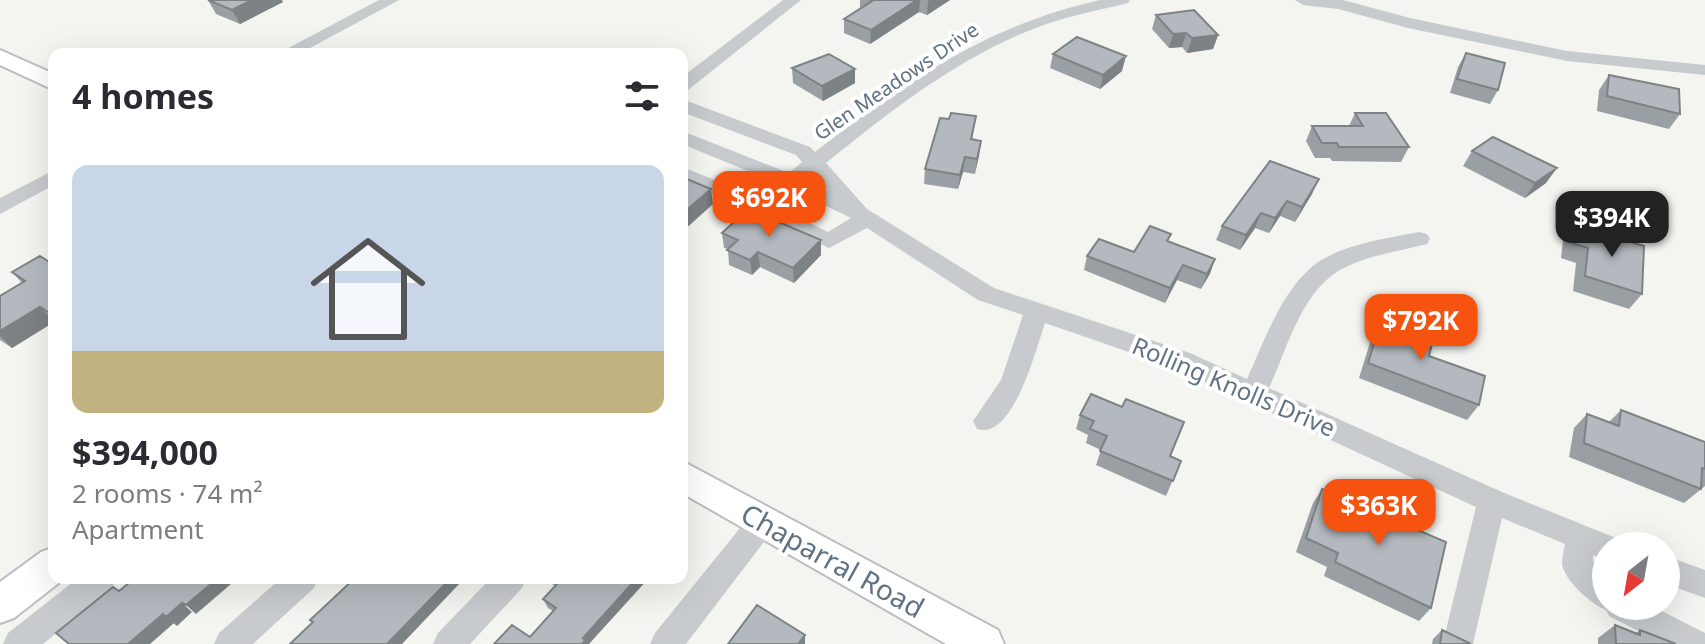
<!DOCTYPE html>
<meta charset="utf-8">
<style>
body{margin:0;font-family:"Noto Sans",sans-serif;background:#f7f7f7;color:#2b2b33;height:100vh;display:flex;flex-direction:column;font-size:30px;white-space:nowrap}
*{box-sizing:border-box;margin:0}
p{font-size:26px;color:#7c7c81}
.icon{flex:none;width:44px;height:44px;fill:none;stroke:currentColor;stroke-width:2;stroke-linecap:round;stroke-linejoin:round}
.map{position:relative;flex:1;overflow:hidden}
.side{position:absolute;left:48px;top:48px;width:640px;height:536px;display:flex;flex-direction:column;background:#fff;border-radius:16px;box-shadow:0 8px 32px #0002}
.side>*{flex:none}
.needle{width:52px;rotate:211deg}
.fabs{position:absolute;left:1592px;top:532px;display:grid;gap:16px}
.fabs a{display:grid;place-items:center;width:88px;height:88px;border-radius:50%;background:#fff;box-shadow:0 8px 32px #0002;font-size:40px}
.price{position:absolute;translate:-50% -68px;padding:0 18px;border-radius:16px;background:#f5530f;color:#fff;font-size:26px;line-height:52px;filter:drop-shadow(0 2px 4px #0008)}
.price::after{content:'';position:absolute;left:50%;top:48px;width:24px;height:18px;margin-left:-12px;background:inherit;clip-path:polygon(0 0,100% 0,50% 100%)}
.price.selected{background:#222;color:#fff}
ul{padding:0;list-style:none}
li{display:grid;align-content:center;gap:16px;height:424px;padding:0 24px}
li+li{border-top:2px solid #e1e1e2}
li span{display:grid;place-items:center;height:248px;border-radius:16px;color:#555}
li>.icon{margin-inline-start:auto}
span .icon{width:144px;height:144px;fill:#fffc;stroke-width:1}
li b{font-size:34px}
h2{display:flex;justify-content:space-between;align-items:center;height:96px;padding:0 24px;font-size:34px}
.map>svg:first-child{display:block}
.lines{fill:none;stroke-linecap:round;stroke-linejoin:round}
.major-casing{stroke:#babdc1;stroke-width:4}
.minor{fill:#c8cbce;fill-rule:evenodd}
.major{fill:#fff;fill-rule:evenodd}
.wall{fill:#9a9fa3}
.shaded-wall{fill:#7d8285}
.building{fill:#b3b9be;stroke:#7d8285;stroke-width:2}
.labels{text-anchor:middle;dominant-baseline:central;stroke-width:8;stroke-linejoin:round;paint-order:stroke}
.far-street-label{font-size:20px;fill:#607284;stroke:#fff}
.street-label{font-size:24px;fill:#607284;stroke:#fff}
.near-street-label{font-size:28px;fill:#607284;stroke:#fff}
</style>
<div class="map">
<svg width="1705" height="644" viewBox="0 0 1705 644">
<rect width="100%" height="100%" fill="#f4f5f0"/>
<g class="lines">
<defs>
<path id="major" d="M0,50L54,74V90L0,65Z
M682,461L998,630L1004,644H946L682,493Z
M54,547V578H65L14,618L0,623V582L41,552Z"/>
</defs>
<use href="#major" class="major-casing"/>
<path class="minor" d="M379,0H399L299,54H277Z
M783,0H801L688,90L682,91V77Z
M1100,0H1130L1128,3C1096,11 1063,17 1033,29C956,59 889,112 826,163L867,209L994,288L1190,353L1247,379C1265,340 1284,282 1323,259C1351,243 1388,238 1419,232L1427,234L1430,239L1427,244C1401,251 1374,254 1348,266C1303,285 1288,347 1269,388L1502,492L1616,538L1620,546H1606V560L1593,555V561L1606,575V606H1652L1705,633V644H1663L1609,616L1606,610C1592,605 1564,580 1562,564C1562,558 1564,550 1565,544L1502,518L1473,644H1447L1444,638L1476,507L1172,367L1045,323C1036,349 1013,441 977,429L973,421L1001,380L1023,315L978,300L867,228L829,248L756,214L754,202L776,183L767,179C734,201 717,201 682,182V167L725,184L750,172L682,144V131L789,173L802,162L796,155L682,112V99L810,147L815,152C907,81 985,26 1100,0ZM813,174L829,191L806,180ZM793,190L851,218L828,232L775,206Z
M1295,0H1343L1410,18L1567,51L1705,65V75L1567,61L1408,28L1338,9L1303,5Z
M54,170V185L0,214V198Z
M763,508L773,512L777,521L773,530L686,644H650L655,633L753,512Z
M1666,556L1705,570V598L1666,584Z
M78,578H116L112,588L43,644H3L8,633Z
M281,578H318L314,588L253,644H214L219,633Z
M491,578H526L522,588L470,644H433L438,633Z"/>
<use href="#major" class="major"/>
</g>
<path class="wall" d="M208,0L283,2L240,24L216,14Z
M860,0H950L927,15L919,12L870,44L844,33V19L860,9Z
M1156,15L1218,35L1213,49L1187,53L1182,47L1169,48L1152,29Z
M1466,53L1498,90L1490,104L1450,93L1458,67Z
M1053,54L1122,71L1100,89L1050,68Z
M792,68L855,69V83L823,101L793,83Z
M1609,75L1680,114L1669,129L1597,111L1599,90Z
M1355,113L1409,147L1401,162L1332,161L1330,158H1315L1306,141L1312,126H1349Z
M976,116L972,140L981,141L975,174L963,172L958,189L924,184L925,169L949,119Z
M1472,151L1546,183L1525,198L1463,166Z
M1270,161L1312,194L1295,222L1280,216L1269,233L1255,228L1240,250L1216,240L1222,226Z
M1574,225L1642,294L1629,309L1573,291L1576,263L1561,258L1563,240Z
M722,233L821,240V255L794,283L760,267L752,275L729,265L728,249L724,248Z
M1169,241L1215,259L1201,289L1177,280L1165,303L1084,270L1087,256L1134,252Z
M54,265V322L12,348L0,340V296L22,283L12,272Z
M1385,308L1399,333L1479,405L1467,420L1359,378L1376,323Z
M1122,407L1170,456L1181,461L1166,496L1096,465L1101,450L1086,443L1088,435L1076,429L1080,415Z
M1621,410L1705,442V486L1684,503L1569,457L1574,428L1587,414L1609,422Z
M1322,489L1431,608L1419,621L1324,576L1327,567L1296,552L1313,503Z
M543,578H649L530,637L553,611L548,608L543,599L555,586Z
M1615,625L1636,633L1640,630L1676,644H1598V638Z
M1442,630L1471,644H1432L1433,639Z"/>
<path class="shaded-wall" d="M252,0H282L283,2L240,24L232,10Z
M917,0H920L919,12L870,44L871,30Z
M930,0H950L927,15L928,1Z
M1186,33L1182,47L1169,48L1173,34Z
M1218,35L1213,49L1187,53L1192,38Z
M1126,56L1122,71L1100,89L1103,75Z
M855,69V83L823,101L822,86Z
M981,141L979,156L975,174L977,159Z
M965,157L963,172L958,189L960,175Z
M1557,168L1546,183L1525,198L1535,183Z
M1319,179L1312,194L1295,222L1302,207Z
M711,189L713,204L682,232V214Z
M1287,201L1280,216L1269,233L1275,218Z
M1261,213L1255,228L1240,250L1246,235Z
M821,240V255L794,283L793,268Z
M758,252L760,267L752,275L750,260Z
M1215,259L1210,274L1201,289L1207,274Z
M1183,265L1177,280L1165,303L1170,288Z
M40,307L54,322L12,348L0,336V331Z
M218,578H238L196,614L186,605Z
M451,578H458L461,582L402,644H387Z
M637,578H649L589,644H582L583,638Z
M182,603L192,612L177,626L166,617Z
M163,614L174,623L150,644H128Z
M805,635V644H798Z"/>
<path class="building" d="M208,0H252L232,10Z
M870,0H917L871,30L844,19L872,1Z
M1194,10L1218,35L1192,38L1186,33L1173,34L1156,15Z
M1077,37L1126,56L1103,75L1053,54Z
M1466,53L1505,63L1498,90L1457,79Z
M829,54L855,69L822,86L792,68Z
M1609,75L1679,89L1680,114L1607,96Z
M951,113L976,116L971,139L981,141L977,159L965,157L960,175L925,169L940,118L949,119Z
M1355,113H1386L1409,147H1339L1337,143H1322L1312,126H1363Z
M1493,137L1557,168L1535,183L1472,151Z
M1270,161L1319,179L1302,207L1287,201L1275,218L1261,213L1246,235L1222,226Z
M682,177L711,189L682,214Z
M748,209L821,240L793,268L758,252L750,260L727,250L738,240L722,233Z
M1574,225L1644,246L1642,294L1585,276L1588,248L1572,243Z
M1150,226L1171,234L1167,241L1215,259L1207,274L1183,265L1170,288L1087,256L1099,239L1134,252Z
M40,256L54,265V316L40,307L0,331V296L25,281L12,272Z
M1385,308L1404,315L1399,333L1432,344L1429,356L1485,376L1479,405L1368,363Z
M1091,394L1122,407L1126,399L1184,422L1170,456L1181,461L1173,481L1100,451L1107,436L1090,429L1094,421L1080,415Z
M1621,410L1705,442V469L1702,468L1701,489L1584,443L1587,414L1619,426Z
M1322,489L1446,542L1431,608L1335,562L1338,553L1306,538Z
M135,578H218L186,605L182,603L166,617L163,614L128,644H69L56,633L113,587L119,591Z
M355,578H451L387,644H290L313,622L310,620Z
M551,578H637L583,638L585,640L582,644H494L512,625L530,637L556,608L543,599L558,583Z
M757,605L805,635L798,644H728Z
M1615,625L1640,635V630L1676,644H1616Z
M1442,630L1471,644H1440Z"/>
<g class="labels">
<g class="far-street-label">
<text transform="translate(896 81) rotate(-34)">Glen Meadows Drive</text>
</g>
<g class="street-label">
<text transform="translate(1234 386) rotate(23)">Rolling Knolls Drive</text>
</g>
<g class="near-street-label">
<text transform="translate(833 560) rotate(29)">Chaparral Road</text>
</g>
</g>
</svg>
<div class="fabs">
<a><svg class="needle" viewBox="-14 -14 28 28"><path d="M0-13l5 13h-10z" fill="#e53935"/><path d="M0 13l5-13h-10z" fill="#7c7c81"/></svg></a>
</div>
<b class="price" style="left:769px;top:239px">$692K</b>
<b class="price selected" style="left:1612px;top:259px">$394K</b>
<b class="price" style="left:1421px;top:362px">$792K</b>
<b class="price" style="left:1379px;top:547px">$363K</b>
<section class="side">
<h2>4 homes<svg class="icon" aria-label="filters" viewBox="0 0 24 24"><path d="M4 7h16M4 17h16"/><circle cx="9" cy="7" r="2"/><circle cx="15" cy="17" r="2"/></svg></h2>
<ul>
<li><span style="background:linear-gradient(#c9d6e8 75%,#c2b280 0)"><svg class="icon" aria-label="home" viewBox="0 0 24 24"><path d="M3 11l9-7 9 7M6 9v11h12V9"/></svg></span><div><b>$394,000</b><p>2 rooms · 74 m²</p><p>Apartment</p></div></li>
</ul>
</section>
</div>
